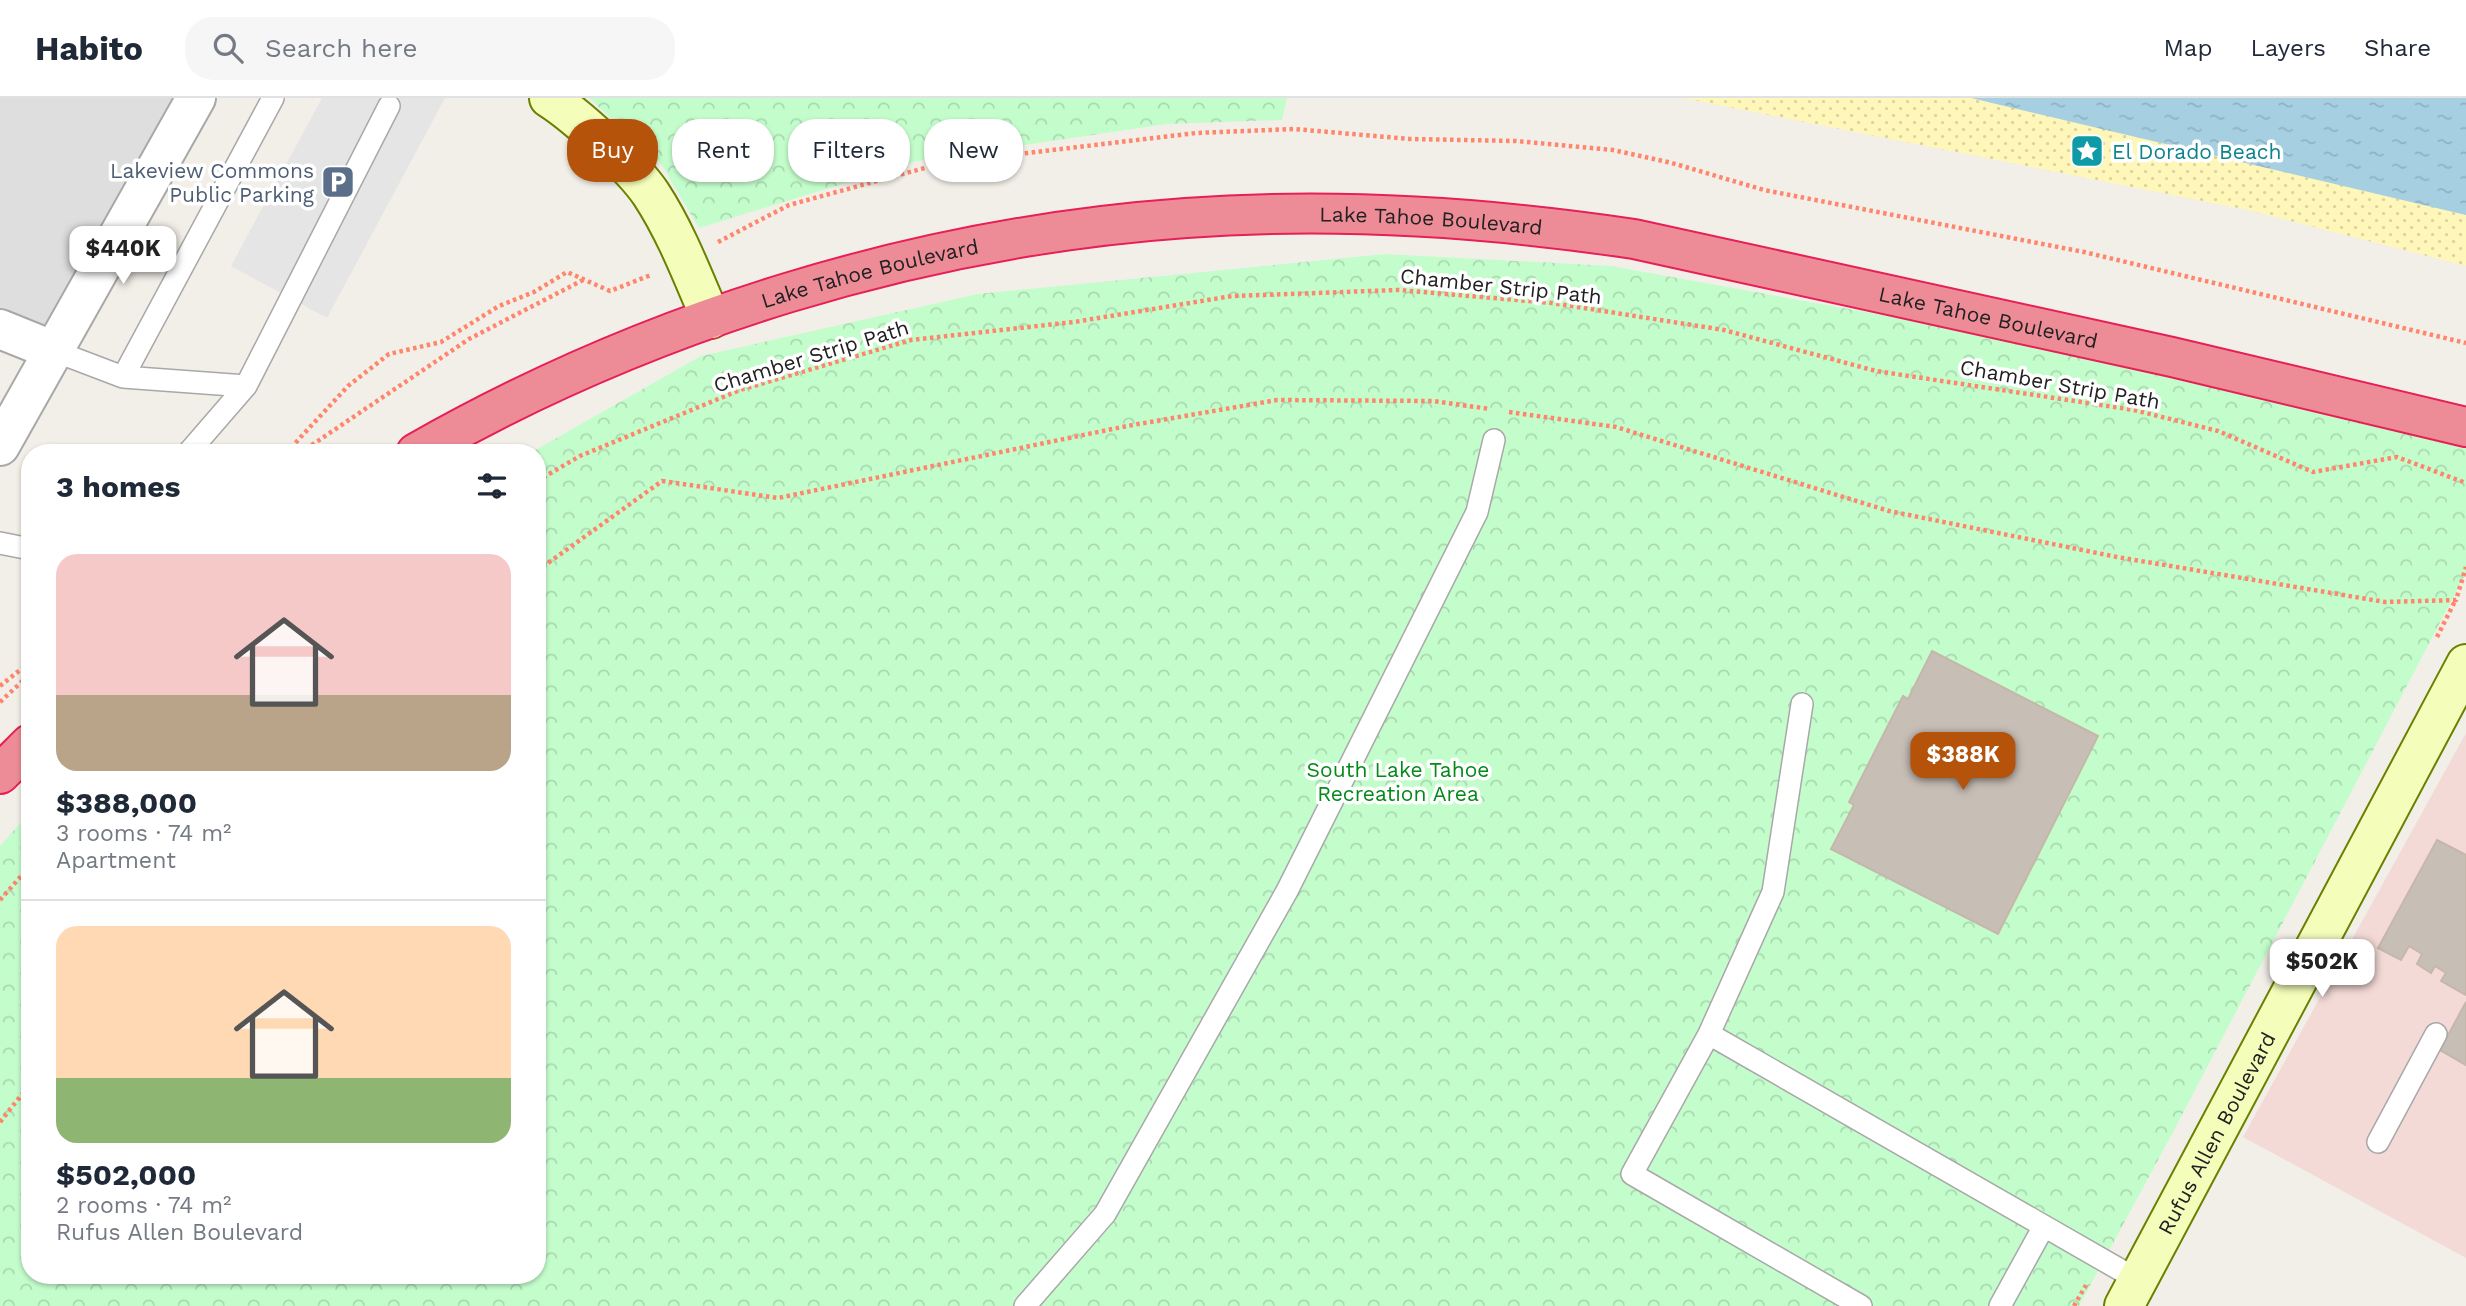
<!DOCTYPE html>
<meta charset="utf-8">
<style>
body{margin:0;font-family:"Work Sans",sans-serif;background:#f6f6f7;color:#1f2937;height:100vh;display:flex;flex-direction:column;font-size:26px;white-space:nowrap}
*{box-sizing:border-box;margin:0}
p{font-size:23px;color:#747a83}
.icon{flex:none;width:38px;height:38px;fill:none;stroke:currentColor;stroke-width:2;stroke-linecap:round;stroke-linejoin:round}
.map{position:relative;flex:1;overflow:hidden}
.drawer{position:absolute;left:21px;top:346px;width:525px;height:840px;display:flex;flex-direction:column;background:#fff;border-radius:28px;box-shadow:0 2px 5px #0004}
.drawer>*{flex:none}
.hud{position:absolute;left:567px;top:21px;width:665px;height:63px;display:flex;gap:14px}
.price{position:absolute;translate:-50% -60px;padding:0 16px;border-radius:14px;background:#fff;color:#222;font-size:23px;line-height:46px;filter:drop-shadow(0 2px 4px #0008)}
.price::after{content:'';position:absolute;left:50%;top:42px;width:21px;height:16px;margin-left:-10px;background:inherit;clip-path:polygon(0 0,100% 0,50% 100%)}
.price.current{background:#b45309;color:#fff}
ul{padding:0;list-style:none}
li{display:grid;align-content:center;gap:14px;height:371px;padding:0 35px}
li+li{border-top:2px solid #e0e1e3}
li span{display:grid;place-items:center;height:217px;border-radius:21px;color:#555}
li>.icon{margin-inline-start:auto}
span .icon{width:126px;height:126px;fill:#fffc;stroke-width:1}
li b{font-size:30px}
h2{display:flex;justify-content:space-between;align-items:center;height:84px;padding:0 35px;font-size:30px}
.chip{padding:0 24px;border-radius:28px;background:#fff;box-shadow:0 2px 5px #0004;font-size:24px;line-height:63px}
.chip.current{background:#b45309;color:#fff}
header{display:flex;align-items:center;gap:42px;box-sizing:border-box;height:98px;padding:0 35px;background:#fff;border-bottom:2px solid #e0e1e3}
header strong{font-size:33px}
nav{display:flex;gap:38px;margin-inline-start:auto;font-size:24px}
.search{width:490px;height:63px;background:#f6f6f7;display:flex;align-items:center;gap:18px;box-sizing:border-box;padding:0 24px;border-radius:28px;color:#747a83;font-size:26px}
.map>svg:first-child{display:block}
.residential{fill:#dfdede}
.commercial{fill:#f3dad6}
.sand{fill:url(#sand-dots)}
.park{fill:url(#park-crowns)}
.parking{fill:#e5e5e5}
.water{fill:url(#water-ripples)}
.building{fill:#c7beb6;stroke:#c5b7a9;stroke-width:2}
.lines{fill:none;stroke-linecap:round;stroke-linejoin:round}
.lane-casing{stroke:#a8a8a8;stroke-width:24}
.street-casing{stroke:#a8a8a8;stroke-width:42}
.secondary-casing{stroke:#698100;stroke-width:42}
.highway-casing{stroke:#e61f55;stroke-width:42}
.path{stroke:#ff856c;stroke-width:4.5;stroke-dasharray:3.5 3.5;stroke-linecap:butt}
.lane{stroke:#fff;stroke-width:21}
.street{stroke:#fff;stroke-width:38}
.secondary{stroke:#f5fdba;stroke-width:38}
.highway{stroke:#ed8c97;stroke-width:38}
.labels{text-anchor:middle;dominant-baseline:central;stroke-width:7;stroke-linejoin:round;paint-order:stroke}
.culture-label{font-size:21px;fill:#0d838f;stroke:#fff;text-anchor:start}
.service-label{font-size:21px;fill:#4e5e75;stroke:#fff;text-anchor:end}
.street-label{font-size:21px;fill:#212121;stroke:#fff}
.park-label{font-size:21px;fill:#058a1a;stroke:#fff}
</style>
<header>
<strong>Habito</strong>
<div class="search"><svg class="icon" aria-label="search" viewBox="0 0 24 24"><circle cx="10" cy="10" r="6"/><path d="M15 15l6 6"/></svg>Search here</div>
<nav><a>Map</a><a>Layers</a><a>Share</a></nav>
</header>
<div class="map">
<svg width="2466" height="1208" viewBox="0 0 2466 1208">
<defs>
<pattern id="sand-dots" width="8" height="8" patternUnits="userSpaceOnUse" patternTransform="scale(1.75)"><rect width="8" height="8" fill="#fff6b9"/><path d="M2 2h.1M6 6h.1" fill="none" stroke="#dad39f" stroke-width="1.8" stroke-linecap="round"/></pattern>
<pattern id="park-crowns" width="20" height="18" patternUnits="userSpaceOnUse" patternTransform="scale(1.75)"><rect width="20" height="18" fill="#c4fdcc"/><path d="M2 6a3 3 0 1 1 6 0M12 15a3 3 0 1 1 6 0" fill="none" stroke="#a8d9af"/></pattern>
<pattern id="water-ripples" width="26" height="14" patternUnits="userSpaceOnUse" patternTransform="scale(1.75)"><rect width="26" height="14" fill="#a6d0e2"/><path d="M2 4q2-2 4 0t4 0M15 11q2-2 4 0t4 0" fill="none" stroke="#8fb2c2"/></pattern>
</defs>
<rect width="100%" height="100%" fill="#f2efe8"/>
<path class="residential" d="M0,0H179L42,253L0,238Z"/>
<path class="commercial" d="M2466,635V1160L2243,1039Z"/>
<path class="sand" d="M1683,0H1981L2466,107V168L2248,112Z"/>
<path class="park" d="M589,0H1287L1282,22L1167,26L917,63L699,130L661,66Z
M1386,156L1611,168L1949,229L2466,342V475L2172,1036L2079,1208H0V748L30,714V1178H537V355H530L701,258L978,196Z"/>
<path class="parking" d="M322,0H445L327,220L231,168Z"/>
<path class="water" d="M1971,0H2466V117Z"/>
<path class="building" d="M1932,553L2098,638L1998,836L1831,751L1854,707L1849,704L1903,598L1908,601Z
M2437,742L2466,757V897L2441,883L2446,875L2435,868L2431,875L2417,866L2422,856L2409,848L2401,862L2378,850Z
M2466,904V967L2440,952Z"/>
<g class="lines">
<defs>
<path id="lane" d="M52,252L123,279L273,0
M123,279L246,288
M188,355L246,288L389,8
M0,445L30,451
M1802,606L1773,794L1709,936L2138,1182
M1709,936L1632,1076L1861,1208
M2378,1044L2436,936
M1025,1208L1105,1116L1287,793L1477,414L1494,342
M2000,1208L2044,1128"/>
<path id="street" d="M0,231L52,252
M0,348L196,0"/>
<g id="secondary">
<path d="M549,0C576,17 633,69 651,96C676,134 693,179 711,221"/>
<path id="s1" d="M2124,1208L2466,566"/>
</g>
<g id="highway">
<path id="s2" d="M416,355C649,222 918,139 1186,120C1336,109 1486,119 1634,141L2172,259L2466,329"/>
<path d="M0,676L30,646"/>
</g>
</defs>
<use href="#lane" class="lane-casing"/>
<use href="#street" class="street-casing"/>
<use href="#secondary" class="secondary-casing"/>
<use href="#highway" class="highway-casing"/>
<path class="path" d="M718,144L789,107L943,65L1196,35L1294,31L1410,41L1516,43L1613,52L1672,65L1764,92L2084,154L2466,245
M1509,314L1616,329L1889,413L2117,459L2385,504L2456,502L2466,469
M286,355L348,288L389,256L441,244L499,208L534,194L567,174L610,193L651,177
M300,355L469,241L583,182
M537,383L580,358L740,292L911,242L1074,224L1232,198L1399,192L1552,205L1724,232L1876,273L2134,312L2218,333L2313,374L2397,359L2466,385
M537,473L662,383L778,400L1127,328L1277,302L1433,303L1490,311
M2437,539L2455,503
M0,588L30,564
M0,604L30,576
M0,802L30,768
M0,1024L30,986
M2074,1208L2086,1187"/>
<use href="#lane" class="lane"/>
<use href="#street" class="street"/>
<use href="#secondary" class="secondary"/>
<use href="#highway" class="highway"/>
</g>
<defs>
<symbol id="sight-square" viewBox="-11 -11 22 22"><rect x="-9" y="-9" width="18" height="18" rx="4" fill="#0f9aa8" stroke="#fff"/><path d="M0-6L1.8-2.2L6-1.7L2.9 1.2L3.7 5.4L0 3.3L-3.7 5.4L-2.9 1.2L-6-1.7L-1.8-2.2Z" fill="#fff"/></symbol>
<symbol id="parking-square" viewBox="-11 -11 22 22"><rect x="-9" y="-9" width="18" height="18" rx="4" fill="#5c6f8a" stroke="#fff"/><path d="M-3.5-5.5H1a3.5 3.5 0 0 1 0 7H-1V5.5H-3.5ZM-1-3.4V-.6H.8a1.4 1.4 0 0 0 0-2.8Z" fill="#fff"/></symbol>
</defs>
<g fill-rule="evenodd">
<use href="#sight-square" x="2068" y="34" width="38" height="38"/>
<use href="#parking-square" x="319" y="65" width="38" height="38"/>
</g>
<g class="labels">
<g class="culture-label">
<text x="2112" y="53">El Dorado Beach</text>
</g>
<g class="service-label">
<text x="314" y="72">Lakeview Commons<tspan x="314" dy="24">Public Parking</tspan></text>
</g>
<g class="street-label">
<text stroke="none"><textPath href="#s2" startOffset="1057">Lake Tahoe Boulevard</textPath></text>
<text stroke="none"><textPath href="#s2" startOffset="490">Lake Tahoe Boulevard</textPath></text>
<text transform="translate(1501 188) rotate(6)">Chamber Strip Path</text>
<text stroke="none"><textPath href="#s2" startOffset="1624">Lake Tahoe Boulevard</textPath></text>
<text transform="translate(811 258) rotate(-17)">Chamber Strip Path</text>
<text transform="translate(2060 286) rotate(10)">Chamber Strip Path</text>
<text stroke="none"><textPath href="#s1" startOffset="196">Rufus Allen Boulevard</textPath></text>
</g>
<g class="park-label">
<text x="1398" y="671">South Lake Tahoe<tspan x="1398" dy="24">Recreation Area</tspan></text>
</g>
</g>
</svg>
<b class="price" style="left:123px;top:188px">$440K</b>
<b class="price current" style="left:1963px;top:694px">$388K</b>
<b class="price" style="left:2322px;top:901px">$502K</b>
<div class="hud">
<a class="chip current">Buy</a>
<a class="chip">Rent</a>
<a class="chip">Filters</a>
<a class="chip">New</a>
</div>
<section class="drawer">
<h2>3 homes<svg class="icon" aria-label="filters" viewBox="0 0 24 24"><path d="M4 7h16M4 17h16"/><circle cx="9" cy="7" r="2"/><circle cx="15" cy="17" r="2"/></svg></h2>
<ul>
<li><span style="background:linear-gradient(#f6c9c9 65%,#b9a48a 0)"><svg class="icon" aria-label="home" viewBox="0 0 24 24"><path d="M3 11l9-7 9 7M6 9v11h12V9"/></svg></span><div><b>$388,000</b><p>3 rooms · 74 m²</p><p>Apartment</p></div></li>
<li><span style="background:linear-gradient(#ffd9b3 70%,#8fb573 0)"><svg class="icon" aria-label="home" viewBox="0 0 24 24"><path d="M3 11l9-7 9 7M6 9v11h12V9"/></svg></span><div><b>$502,000</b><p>2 rooms · 74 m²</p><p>Rufus Allen Boulevard</p></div></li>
</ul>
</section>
</div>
